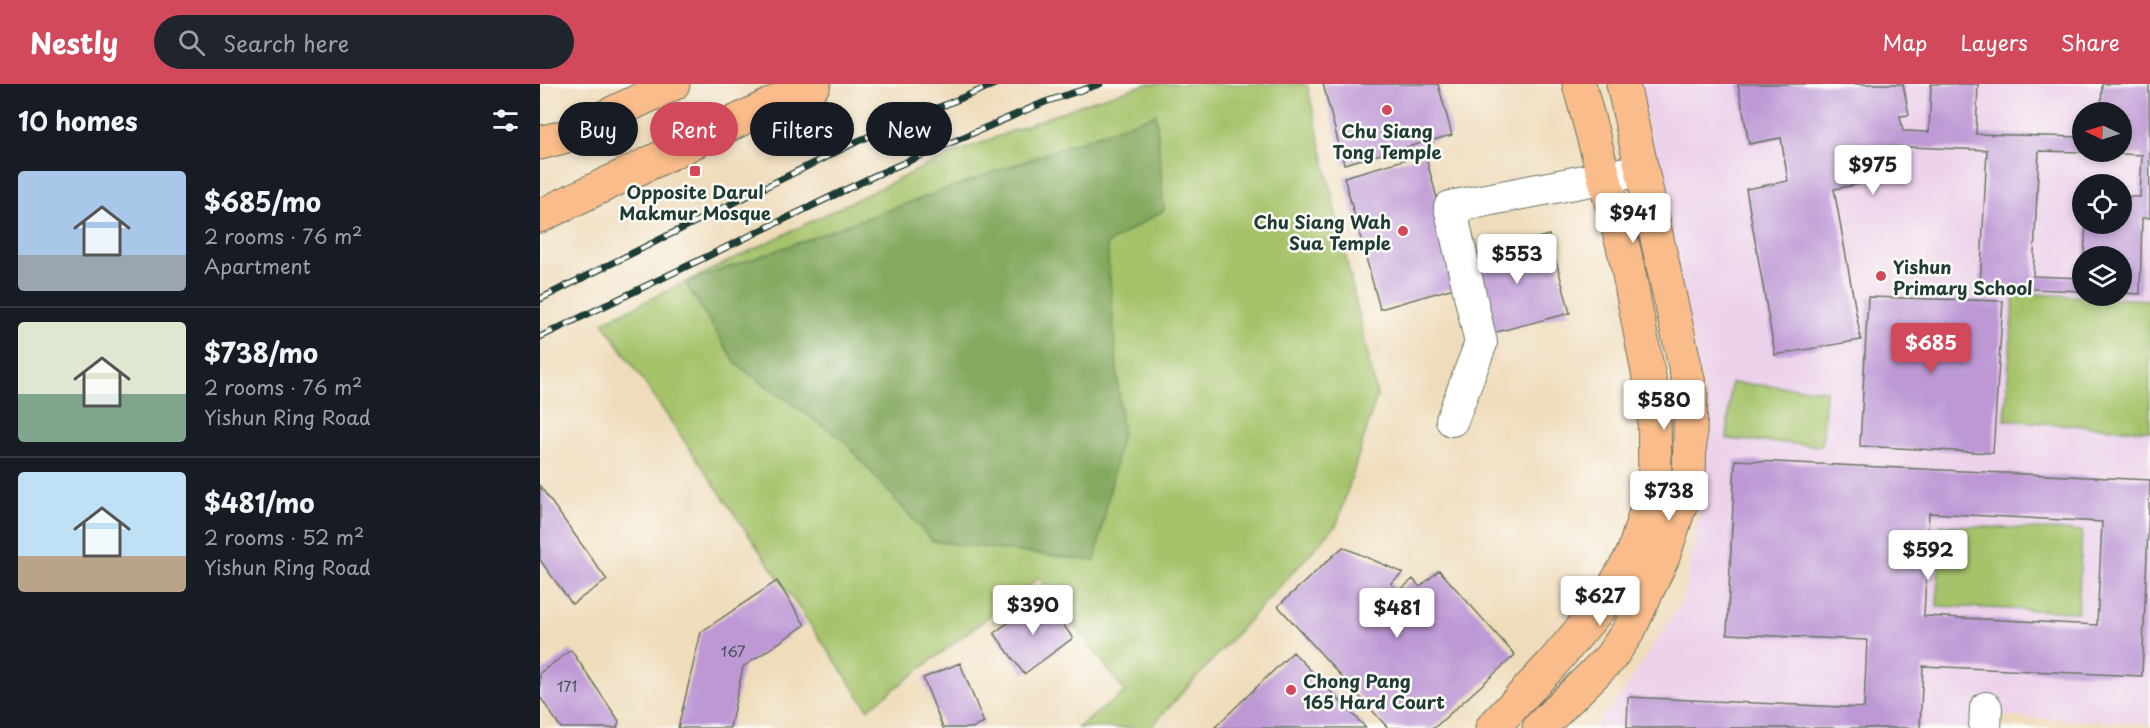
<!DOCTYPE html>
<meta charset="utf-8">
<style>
body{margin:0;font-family:"Playpen Sans",sans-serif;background:#20242c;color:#f1f3f6;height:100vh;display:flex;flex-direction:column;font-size:22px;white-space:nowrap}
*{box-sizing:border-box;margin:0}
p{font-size:20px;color:#9ea1a6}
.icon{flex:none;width:33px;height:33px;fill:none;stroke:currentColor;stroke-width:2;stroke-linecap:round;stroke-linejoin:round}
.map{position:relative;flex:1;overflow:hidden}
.sheet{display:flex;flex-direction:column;background:#171b24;width:540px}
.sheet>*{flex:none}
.hud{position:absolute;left:18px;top:18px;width:570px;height:54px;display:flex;gap:12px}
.needle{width:39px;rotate:274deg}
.buttons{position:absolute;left:1532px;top:18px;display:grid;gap:12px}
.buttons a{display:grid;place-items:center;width:60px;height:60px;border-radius:50%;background:#171b24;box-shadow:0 3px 9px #0003;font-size:30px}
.price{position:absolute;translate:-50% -51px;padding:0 14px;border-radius:6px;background:#fff;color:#222;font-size:20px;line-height:39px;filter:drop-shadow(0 2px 3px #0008)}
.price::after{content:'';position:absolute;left:50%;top:36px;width:18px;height:14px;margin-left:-9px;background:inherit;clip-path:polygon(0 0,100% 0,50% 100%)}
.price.selected{background:#d1495b;color:#fff}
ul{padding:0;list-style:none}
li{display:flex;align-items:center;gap:18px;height:150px;padding:0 18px}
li+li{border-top:2px solid #363941}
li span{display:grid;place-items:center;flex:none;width:168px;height:120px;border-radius:6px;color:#555}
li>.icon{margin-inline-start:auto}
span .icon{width:72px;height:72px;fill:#fffc;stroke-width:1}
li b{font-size:26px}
h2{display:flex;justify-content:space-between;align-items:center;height:72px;padding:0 18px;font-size:26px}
.chip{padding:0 21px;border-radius:27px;background:#171b24;box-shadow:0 3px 9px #0003;font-size:21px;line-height:54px}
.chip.selected{background:#d1495b;color:#fff}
header{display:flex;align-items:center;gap:36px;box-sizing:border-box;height:84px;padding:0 30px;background:#d1495b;color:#fff}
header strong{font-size:28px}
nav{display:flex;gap:33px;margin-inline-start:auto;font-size:21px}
.search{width:420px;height:54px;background:#20242c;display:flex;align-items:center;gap:15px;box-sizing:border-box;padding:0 21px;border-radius:33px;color:#9ea1a6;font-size:22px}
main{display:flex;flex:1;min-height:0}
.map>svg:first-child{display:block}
.built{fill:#ecd1ea;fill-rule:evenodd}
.green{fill:#a6c36a;stroke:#62804f;stroke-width:1.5}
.forest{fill:#84a95e;stroke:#527349;stroke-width:1.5}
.building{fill:#bd98d5;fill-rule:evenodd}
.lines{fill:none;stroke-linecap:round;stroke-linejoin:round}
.minor-casing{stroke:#687563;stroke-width:34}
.major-casing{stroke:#687563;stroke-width:35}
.minor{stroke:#fff;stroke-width:32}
.major{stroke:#f9bc8a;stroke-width:33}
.rail-casing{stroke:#1f3d34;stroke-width:7}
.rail{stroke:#fdfcf7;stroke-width:4.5;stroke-dasharray:14;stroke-linecap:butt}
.poi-dot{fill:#d1495b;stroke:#fdfcf7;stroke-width:2}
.labels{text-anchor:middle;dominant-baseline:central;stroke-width:5;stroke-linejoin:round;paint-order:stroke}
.number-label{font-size:15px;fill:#46545c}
.poi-label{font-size:18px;font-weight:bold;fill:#1f3d34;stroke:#fdfcf7}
</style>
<header>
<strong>Nestly</strong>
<div class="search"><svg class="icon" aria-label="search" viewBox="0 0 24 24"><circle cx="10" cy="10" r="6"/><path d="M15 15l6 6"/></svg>Search here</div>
<nav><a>Map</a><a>Layers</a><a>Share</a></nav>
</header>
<main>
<section class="sheet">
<h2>10 homes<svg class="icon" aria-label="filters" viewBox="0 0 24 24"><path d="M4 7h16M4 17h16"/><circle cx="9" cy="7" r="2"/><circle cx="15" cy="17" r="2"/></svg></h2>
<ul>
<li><span style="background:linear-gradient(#a9c7e8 70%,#9aa5b1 0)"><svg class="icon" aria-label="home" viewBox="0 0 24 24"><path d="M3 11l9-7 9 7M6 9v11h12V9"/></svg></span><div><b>$685/mo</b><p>2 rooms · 76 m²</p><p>Apartment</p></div></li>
<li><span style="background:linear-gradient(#dfe7d0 60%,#7fa58c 0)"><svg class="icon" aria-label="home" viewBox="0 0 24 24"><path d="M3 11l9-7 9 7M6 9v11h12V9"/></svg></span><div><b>$738/mo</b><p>2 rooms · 76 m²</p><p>Yishun Ring Road</p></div></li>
<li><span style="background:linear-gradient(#bfe0f5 70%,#b9a48a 0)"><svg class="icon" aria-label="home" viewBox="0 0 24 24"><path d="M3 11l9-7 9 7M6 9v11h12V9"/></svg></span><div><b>$481/mo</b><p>2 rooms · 52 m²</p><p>Yishun Ring Road</p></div></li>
</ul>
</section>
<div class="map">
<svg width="1610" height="644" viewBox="0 0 1610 644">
<rect width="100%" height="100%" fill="#fdfcf7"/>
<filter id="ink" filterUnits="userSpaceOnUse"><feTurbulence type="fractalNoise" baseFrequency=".0167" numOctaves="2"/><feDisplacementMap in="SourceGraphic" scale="12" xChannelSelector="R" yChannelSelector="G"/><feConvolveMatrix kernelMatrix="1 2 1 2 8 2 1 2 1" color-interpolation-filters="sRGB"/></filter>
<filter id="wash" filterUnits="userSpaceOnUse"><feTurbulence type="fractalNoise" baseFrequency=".008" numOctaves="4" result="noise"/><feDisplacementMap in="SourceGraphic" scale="24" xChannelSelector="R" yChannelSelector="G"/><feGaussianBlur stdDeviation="1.35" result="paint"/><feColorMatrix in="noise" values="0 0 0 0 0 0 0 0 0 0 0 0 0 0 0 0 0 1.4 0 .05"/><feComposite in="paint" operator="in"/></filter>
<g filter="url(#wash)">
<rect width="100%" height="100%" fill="#efdcbb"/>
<path class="built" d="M1099,0H1610V640L1440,631L1439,644H1052L1082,610L1144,514L1162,413L1168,329ZM1542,28H1581V68H1542ZM1542,100H1581V140H1542ZM1542,172H1581V212H1542Z"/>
<path class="green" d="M607,0H767L837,312L797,440L610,644H537L585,608L499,494L328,625L63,238L402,74L548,18Z
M1474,209L1610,216V347L1465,336Z
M1191,299L1286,306L1282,362L1187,355Z
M1401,441L1542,447L1538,528L1397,522Z"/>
<path class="forest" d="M616,30L624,126L567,160L582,349L555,477L392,457L303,356L197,281L145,199Z"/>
<g id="blocks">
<path class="building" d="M783,0H898L912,51L804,80Z
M1198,0H1363L1369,31L1360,32L1363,47L1389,48L1391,0H1438L1436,50L1542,53V68L1499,67L1493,192L1542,194V207L1440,203L1447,66L1341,62L1316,66L1321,100L1294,105L1321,256L1235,271L1206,105L1248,97L1241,54L1209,60Z
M1562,0H1609L1610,134H1602L1600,210L1581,209V172H1544L1546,140H1581V112L1600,113L1602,71L1561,69L1581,68V28H1561Z
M885,70L921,202L840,225L804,93Z
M1009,151L1030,229L945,251L925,173Z
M1328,213L1463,217L1453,369L1320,362Z
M1195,376L1610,396L1602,592L1383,582L1380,644H1087L1088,613L1324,624L1327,556L1187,550ZM1389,429L1562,438L1557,541L1384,532Z
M0,402L67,496L32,520L0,476Z
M803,463L863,489L851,499L858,508L873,495L880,503L899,486L975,571L894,644H848L738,522Z
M237,497L265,541L203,583L190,644H138L161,548Z
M503,513L533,554L484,590L454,549Z
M31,566L79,637L77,644H21L0,613V589Z
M753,568L826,644H674Z
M420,579L444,639L432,644H403L383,594Z"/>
</g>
</g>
<g filter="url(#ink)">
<use href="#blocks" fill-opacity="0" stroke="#687563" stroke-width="1.5"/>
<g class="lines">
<defs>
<path id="minor" d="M912,336L941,259L910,123L1102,86
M1445,644L1446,624"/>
<path id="major" d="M0,59L23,53L133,0
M0,132L274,0
M952,644L1012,580L1066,516L1093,470L1115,398L1114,319L1085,170L1039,0
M999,644L1070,574L1089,546L1123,473L1149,394L1151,309L1083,0"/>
</defs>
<use href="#minor" class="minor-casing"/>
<use href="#major" class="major-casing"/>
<use href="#minor" class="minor"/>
<use href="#major" class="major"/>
<defs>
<path id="rail" d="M0,215L318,57L455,0
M0,253L336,91L505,18L560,0"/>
</defs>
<use href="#rail" class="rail-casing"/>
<use href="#rail" class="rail"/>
</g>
</g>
<g class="poi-dot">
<circle cx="847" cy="26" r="6"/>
<rect x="149" y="81" width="12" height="12" rx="3"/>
<circle cx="863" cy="147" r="6"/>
<circle cx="1341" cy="192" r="6"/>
<circle cx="751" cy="606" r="6"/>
</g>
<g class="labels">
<g class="number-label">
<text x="193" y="566">167</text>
<text x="27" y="601">171</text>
</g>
<g class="poi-label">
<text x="847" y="46">Chu Siang<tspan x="847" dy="21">Tong Temple</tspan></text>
<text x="155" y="107">Opposite Darul<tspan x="155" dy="21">Makmur Mosque</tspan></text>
<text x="851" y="137" text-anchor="end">Chu Siang Wah<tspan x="851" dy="21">Sua Temple</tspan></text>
<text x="1353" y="182" text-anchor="start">Yishun<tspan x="1353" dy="21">Primary School</tspan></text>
<text x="763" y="596" text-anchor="start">Chong Pang<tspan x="763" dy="21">165 Hard Court</tspan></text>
</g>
</g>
</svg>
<div class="buttons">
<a><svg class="needle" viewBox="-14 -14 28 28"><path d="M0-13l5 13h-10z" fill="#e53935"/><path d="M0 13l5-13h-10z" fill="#9ea1a6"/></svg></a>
<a><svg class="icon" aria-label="locate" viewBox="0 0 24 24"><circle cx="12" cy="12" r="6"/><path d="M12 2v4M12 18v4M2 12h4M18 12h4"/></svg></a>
<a><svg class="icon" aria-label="layers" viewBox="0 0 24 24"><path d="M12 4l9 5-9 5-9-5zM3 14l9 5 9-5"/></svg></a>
</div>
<b class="price" style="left:1333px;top:112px">$975</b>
<b class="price" style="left:1093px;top:160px">$941</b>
<b class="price" style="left:977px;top:201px">$553</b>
<b class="price selected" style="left:1391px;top:290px">$685</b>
<b class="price" style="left:1124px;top:347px">$580</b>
<b class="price" style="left:1129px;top:438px">$738</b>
<b class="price" style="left:1388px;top:497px">$592</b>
<b class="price" style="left:1060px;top:543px">$627</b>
<b class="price" style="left:493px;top:552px">$390</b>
<b class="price" style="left:857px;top:555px">$481</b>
<div class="hud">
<a class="chip">Buy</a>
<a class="chip selected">Rent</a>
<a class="chip">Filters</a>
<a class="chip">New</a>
</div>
</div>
</main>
